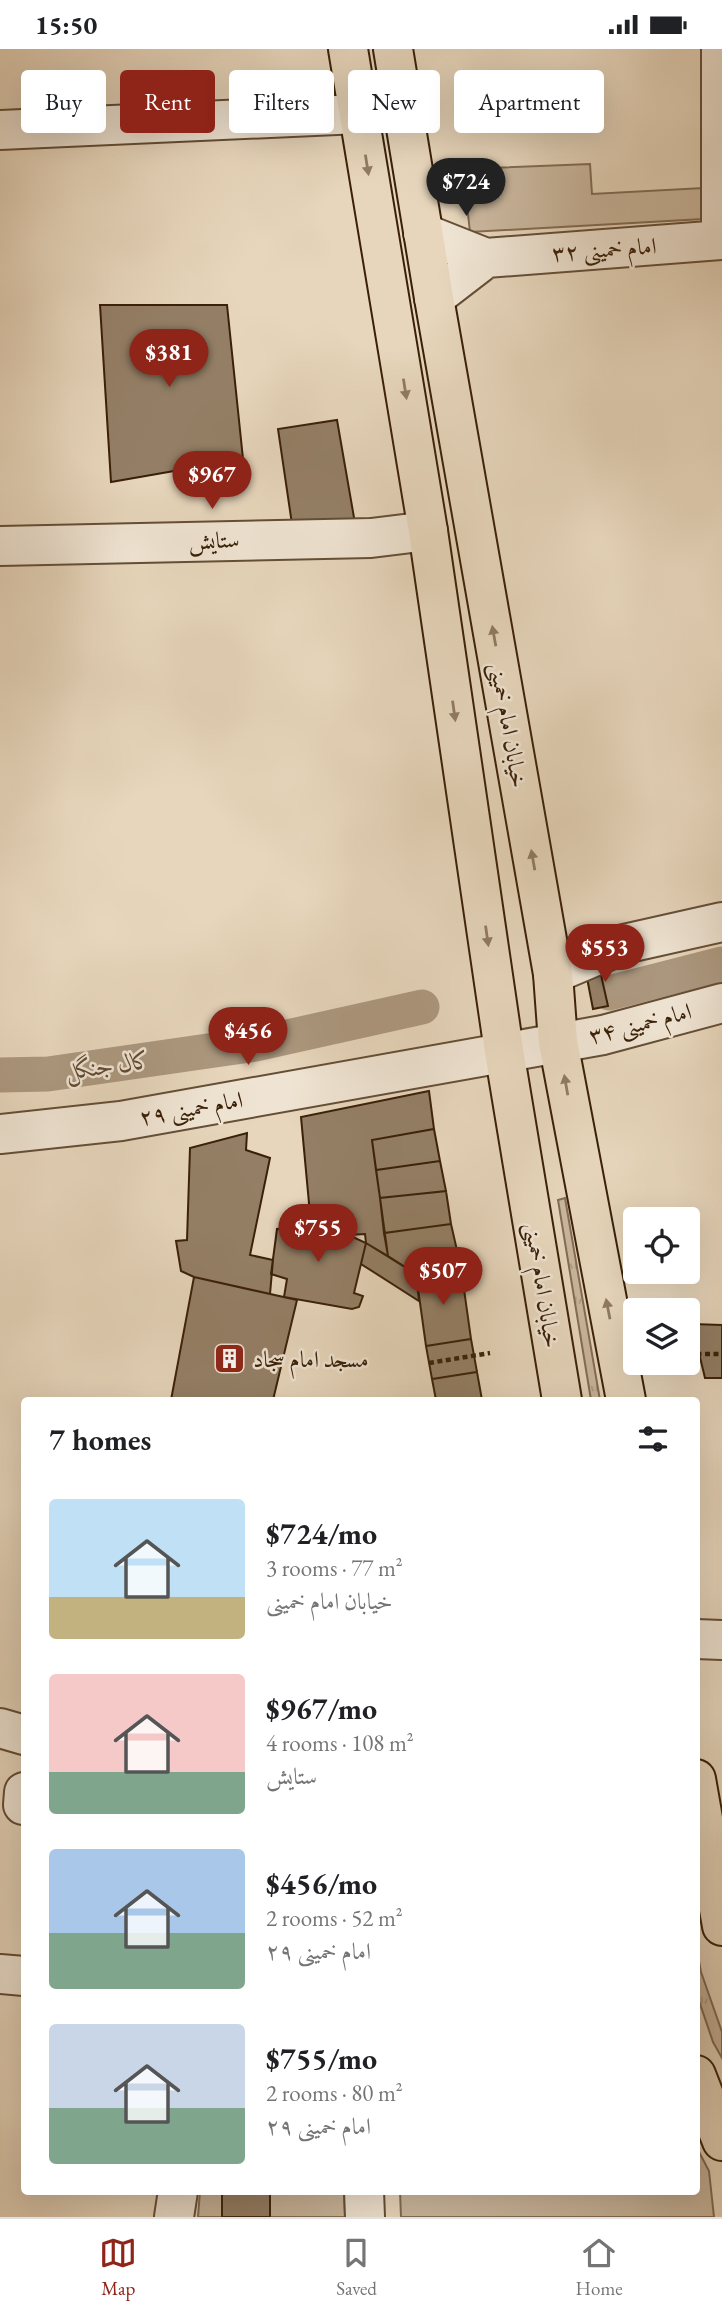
<!DOCTYPE html>
<meta charset="utf-8">
<style>
body{margin:0;font-family:"EB Garamond",Amiri,serif;background:#f6f6f6;color:#202124;height:100vh;display:flex;flex-direction:column;font-size:26px;white-space:nowrap}
*{box-sizing:border-box;margin:0}
p{font-size:23px;color:#757577}
.icon{flex:none;width:38px;height:38px;fill:none;stroke:currentColor;stroke-width:2;stroke-linecap:round;stroke-linejoin:round}
.map{position:relative;flex:1;overflow:hidden}
.side{position:absolute;left:21px;top:1348px;width:679px;height:798px;display:flex;flex-direction:column;background:#fff;border-radius:7px;box-shadow:0 7px 28px #0002}
.side>*{flex:none}
.banner{position:absolute;left:21px;top:21px;width:681px;height:63px;display:flex;gap:14px}
.tools{position:absolute;left:623px;top:1158px;display:grid;gap:14px}
.tools a{display:grid;place-items:center;width:77px;height:77px;border-radius:7px;background:#fff;box-shadow:0 7px 28px #0002;font-size:35px}
.price{position:absolute;translate:-50% -60px;padding:0 16px;border-radius:24px;background:#8f2418;color:#fff;font-size:23px;line-height:46px;filter:drop-shadow(0 2px 4px #0008)}
.price::after{content:'';position:absolute;left:50%;top:42px;width:21px;height:16px;margin-left:-10px;background:inherit;clip-path:polygon(0 0,100% 0,50% 100%)}
.price.on{background:#222;color:#fff}
ul{padding:0;list-style:none}
li{display:flex;align-items:center;gap:21px;height:175px;padding:0 28px}
li span{display:grid;place-items:center;flex:none;width:196px;height:140px;border-radius:7px;color:#555}
li>.icon{margin-inline-start:auto}
span .icon{width:84px;height:84px;fill:#fffc;stroke-width:1}
li b{font-size:30px}
h2{display:flex;justify-content:space-between;align-items:center;height:84px;padding:0 28px;font-size:30px}
.tag{padding:0 24px;border-radius:7px;background:#fff;box-shadow:0 7px 28px #0002;font-size:24px;line-height:63px}
.tag.on{background:#8f2418;color:#fff}
.status{display:flex;justify-content:space-between;align-items:center;height:49px;padding:0 35px;background:#fff;direction:ltr}
.status svg{height:19px;fill:currentColor}
.menu{display:flex;justify-content:space-around;align-items:center;height:98px;border-top:2px solid #e0e0e0;background:#fff;font-size:19px;color:#757577}
.menu a{display:grid;justify-items:center;gap:4px}
.menu .on{color:#8f2418}
.map>svg:first-child{display:block}
.grass{fill:url(#grass-tufts);stroke:#826c54;stroke-width:2}
.park{fill:#cab79e;stroke:#826c54;stroke-width:2}
.lines{fill:none;stroke-linecap:round;stroke-linejoin:round}
.canal{stroke:#ac987f;stroke-width:35}
.building{fill:#947f66;stroke:#3a2009;stroke-width:2}
.minor-casing{stroke:#654e36;stroke-width:42}
.major-casing{stroke:#3a2009;stroke-width:42}
.path{stroke:#3a2009;stroke-width:4.5;stroke-dasharray:5 3.5;stroke-linecap:butt}
.minor{stroke:#efe4d3;stroke-width:38}
.major{stroke:#e7d6bc;stroke-width:38}
.oneway{fill:#907b62}
.labels{text-anchor:middle;dominant-baseline:central;stroke-width:5;stroke-linejoin:round;paint-order:stroke}
.street-label{font-size:23px;fill:#3a2009;stroke:#efe4d3}
.poi-label{font-size:23px;fill:#3a2009;stroke:#efe4d3;text-anchor:start}
.water-label{font-size:24px;font-style:italic;fill:#624a32;stroke:#efe4d3}
</style>
<div class="status"><b>15:50</b><svg viewBox="0 0 49 12"><path d="M0 12V9h3v3zM5 12V6h3v6zM10 12V3h3v9zM15 12V0h3v12zM26 1h20v11H26zM47 4h2v5h-2z"/></svg></div>
<div class="map">
<svg width="722" height="2168" viewBox="0 0 722 2168">
<defs>
<pattern id="grass-tufts" width="24" height="20" patternUnits="userSpaceOnUse" patternTransform="scale(1.75)"><rect width="24" height="20" fill="#cab79e"/><path d="M3 7l-1-3M5 7V3M7 7l1-3M15 17l-1-3M17 17v-4M19 17l1-3" fill="none" stroke="#ae9d87"/></pattern>
</defs>
<rect width="100%" height="100%" fill="#e7d6bc"/>
<filter id="stains"><feTurbulence type="fractalNoise" baseFrequency=".00286" numOctaves="4"/><feColorMatrix values="0 0 0 0 .2 0 0 0 0 .09 0 0 0 0 .02 0 0 0 .5 -.17"/></filter>
<radialGradient id="worn" r=".72"><stop offset=".6" stop-color="#630" stop-opacity="0"/><stop offset="1" stop-color="#630" stop-opacity=".3"/></radialGradient>
<path class="grass" d="M565,1149L600,1351H591L558,1151Z
M697,1901L701,1923L722,1983V2009L713,1993L697,1946Z"/>
<path class="park" d="M590,115L592,145L703,139V170L470,183L463,120Z
M697,2099L709,2122L714,2168H401L400,2142H696Z
M200,2142H344L345,2168H198Z"/>
<g class="lines">
<path class="canal" d="M609,944L722,915
M0,1026L48,1025L256,995L422,958"/>
</g>
<path class="building" d="M100,256H227L243,410L111,433Z
M337,371L356,480L293,482L278,380Z
M601,926L608,957L593,960L587,929Z
M429,1042L434,1080L372,1091L388,1207L366,1194L365,1185L348,1186L344,1162L310,1165L301,1068Z
M434,1080L440,1112L376,1121L372,1091Z
M247,1084L246,1101L270,1109L250,1206L273,1211L270,1245L194,1228L181,1222L176,1192L187,1191L190,1099Z
M440,1112L446,1142L380,1149L376,1121Z
M446,1142L451,1175L384,1184L380,1149Z
M286,1168L329,1177L366,1194L354,1244L363,1247L359,1258L352,1260L284,1248L287,1230L271,1225L277,1180L285,1179Z
M451,1175L461,1219L416,1225L388,1207L384,1184Z
M366,1194L416,1225L419,1252L361,1215Z
M461,1219L471,1290L426,1297L416,1225Z
M194,1228L297,1251L273,1351H171Z
M692,1275L722,1276V1329H705Z
M471,1290L477,1323L432,1330L426,1297Z
M477,1323L482,1351H436L432,1330Z
M222,2142H270V2168H222Z"/>
<g class="lines">
<defs>
<path id="minor" d="M0,81L359,65
M423,184L486,209L722,191
M721,191V0
M434,249L486,209
M0,497L371,489L428,482
M553,925L624,895L722,873
M0,1085L121,1072L603,986L722,954
M696,1590L722,1591
M0,1679L24,1686
M23,1756L24,1743
M0,1925L24,1927
M364,2142L365,2168
M174,2168L178,2142"/>
<path id="major" d="M348,0L428,482L504,1002L562,1351
M393,0L434,249L553,925L558,993L626,1351
M696,1730L722,1877
M696,2026L722,2092"/>
</defs>
<use href="#minor" class="minor-casing"/>
<use href="#major" class="major-casing"/>
<path class="path" d="M688,1305H722
M429,1314L490,1304"/>
<use href="#minor" class="minor"/>
<use href="#major" class="major"/>
</g>
<defs><path id="oneway-solid" d="M-6-.8H1V-3.2L6.5 0L1 3.2V.8H-6Z" transform="scale(1.75)"/></defs>
<g class="oneway">
<use href="#oneway-solid" transform="translate(367 116) rotate(81)"/>
<use href="#oneway-solid" transform="translate(405 340) rotate(81)"/>
<use href="#oneway-solid" transform="translate(494 587) rotate(-100)"/>
<use href="#oneway-solid" transform="translate(454 662) rotate(82)"/>
<use href="#oneway-solid" transform="translate(533 811) rotate(-100)"/>
<use href="#oneway-solid" transform="translate(487 887) rotate(82)"/>
<use href="#oneway-solid" transform="translate(566 1036) rotate(-100)"/>
<use href="#oneway-solid" transform="translate(608 1260) rotate(-101)"/>
</g>
<defs>
<symbol id="building-square" viewBox="-11 -11 22 22"><rect x="-9" y="-9" width="18" height="18" rx="4" fill="#8f2418" stroke="#efe4d3"/><path d="M-4-6H4V6H1V3H-1V6H-4ZM-2.5-4.3h1.7v1.8h-1.7ZM.8-4.3h1.7v1.8H.8ZM-2.5-1h1.7V.8h-1.7ZM.8-1h1.7V.8H.8Z" fill="#fff"/></symbol>
</defs>
<g fill-rule="evenodd">
<use href="#building-square" x="212" y="1292" width="35" height="35"/>
</g>
<g class="labels">
<g class="street-label">
<text transform="translate(604 200) rotate(-4)">امام خمینی ۳۲</text>
<text transform="translate(214 491) rotate(-2)">ستایش</text>
<text transform="translate(509 676) rotate(80)">خیابان امام خمینی</text>
<text transform="translate(640 974) rotate(-14)">امام خمینی ۳۴</text>
<text transform="translate(191 1059) rotate(-10)">امام خمینی ۲۹</text>
<text transform="translate(543 1236) rotate(81)">خیابان امام خمینی</text>
</g>
<g class="poi-label">
<text x="253" y="1310">مسجد امام سجاد</text>
</g>
<g class="water-label">
<text transform="translate(108 1016) rotate(-8)">کال جنگل</text>
</g>
</g>
<rect width="100%" height="100%" filter="url(#stains)"/>
<rect width="100%" height="100%" fill="url(#worn)"/>
</svg>
<div class="tools">
<a><svg class="icon" aria-label="locate" viewBox="0 0 24 24"><circle cx="12" cy="12" r="6"/><path d="M12 2v4M12 18v4M2 12h4M18 12h4"/></svg></a>
<a><svg class="icon" aria-label="layers" viewBox="0 0 24 24"><path d="M12 4l9 5-9 5-9-5zM3 14l9 5 9-5"/></svg></a>
</div>
<b class="price on" style="left:466px;top:169px">$724</b>
<b class="price" style="left:169px;top:340px">$381</b>
<b class="price" style="left:212px;top:462px">$967</b>
<b class="price" style="left:605px;top:935px">$553</b>
<b class="price" style="left:248px;top:1018px">$456</b>
<b class="price" style="left:318px;top:1215px">$755</b>
<b class="price" style="left:443px;top:1258px">$507</b>
<div class="banner">
<a class="tag">Buy</a>
<a class="tag on">Rent</a>
<a class="tag">Filters</a>
<a class="tag">New</a>
<a class="tag">Apartment</a>
</div>
<section class="side">
<h2>7 homes<svg class="icon" aria-label="filters" viewBox="0 0 24 24"><path d="M4 7h16M4 17h16"/><circle cx="9" cy="7" r="2"/><circle cx="15" cy="17" r="2"/></svg></h2>
<ul>
<li><span style="background:linear-gradient(#bfe0f5 70%,#c2b280 0)"><svg class="icon" aria-label="home" viewBox="0 0 24 24"><path d="M3 11l9-7 9 7M6 9v11h12V9"/></svg></span><div><b>$724/mo</b><p>3 rooms · 77 m²</p><p>خیابان امام خمینی</p></div></li>
<li><span style="background:linear-gradient(#f6c9c9 70%,#7fa58c 0)"><svg class="icon" aria-label="home" viewBox="0 0 24 24"><path d="M3 11l9-7 9 7M6 9v11h12V9"/></svg></span><div><b>$967/mo</b><p>4 rooms · 108 m²</p><p>ستایش</p></div></li>
<li><span style="background:linear-gradient(#a9c7e8 60%,#7fa58c 0)"><svg class="icon" aria-label="home" viewBox="0 0 24 24"><path d="M3 11l9-7 9 7M6 9v11h12V9"/></svg></span><div><b>$456/mo</b><p>2 rooms · 52 m²</p><p>امام خمینی ۲۹</p></div></li>
<li><span style="background:linear-gradient(#c9d6e8 60%,#7fa58c 0)"><svg class="icon" aria-label="home" viewBox="0 0 24 24"><path d="M3 11l9-7 9 7M6 9v11h12V9"/></svg></span><div><b>$755/mo</b><p>2 rooms · 80 m²</p><p>امام خمینی ۲۹</p></div></li>
</ul>
</section>
</div>
<nav class="menu">
<a class="on"><svg class="icon" aria-label="map" viewBox="0 0 24 24"><path d="M3 6l6-2 6 2 6-2v14l-6 2-6-2-6 2zM9 4v14M15 6v14"/></svg>Map</a>
<a><svg class="icon" aria-label="saved" viewBox="0 0 24 24"><path d="M7 4h10v16l-5-4-5 4z"/></svg>Saved</a>
<a><svg class="icon" aria-label="home" viewBox="0 0 24 24"><path d="M3 11l9-7 9 7M6 9v11h12V9"/></svg>Home</a>
</nav>
